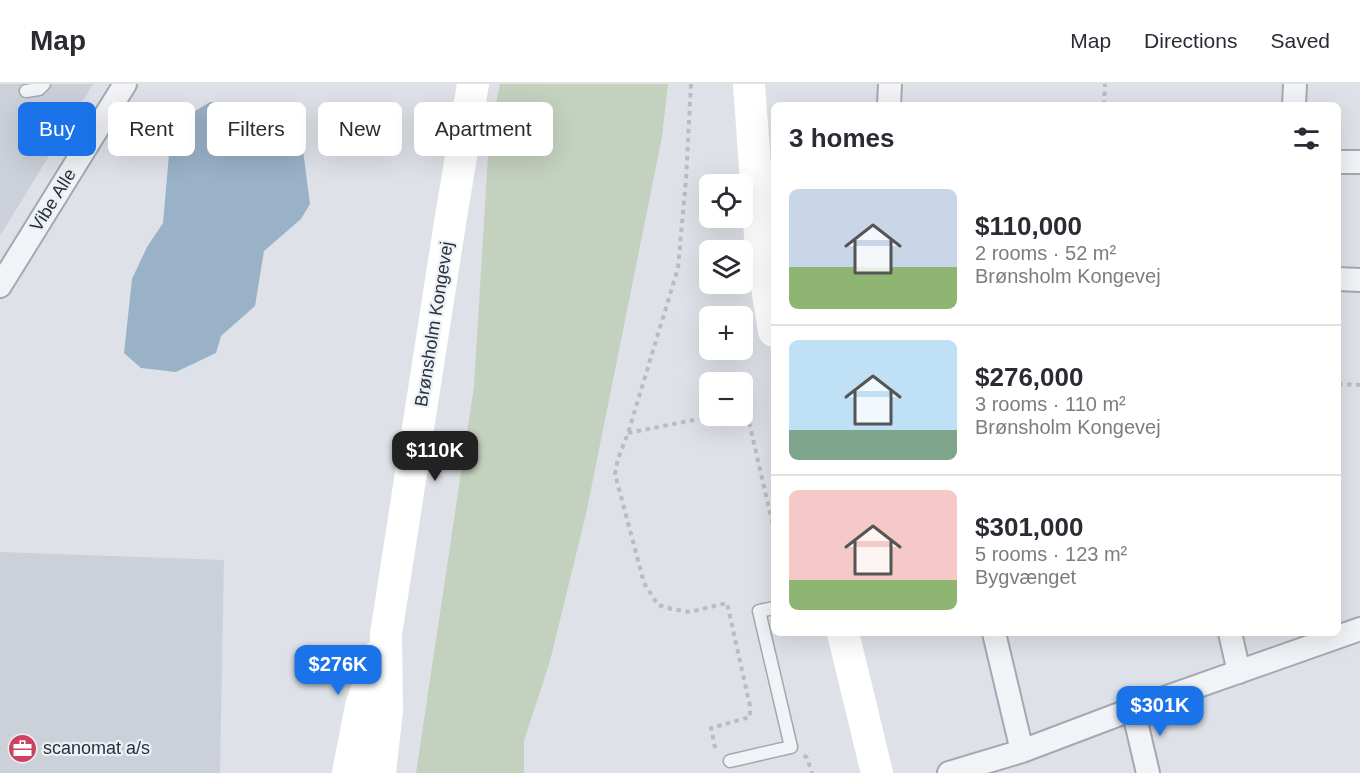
<!DOCTYPE html>
<meta charset="utf-8">
<style>
body{margin:0;font-family:Helvetica,sans-serif;background:#f2f2f3;color:#2b2b33;height:100vh;display:flex;flex-direction:column;font-size:22px;white-space:nowrap}
*{box-sizing:border-box;margin:0}
p{font-size:20px;color:#7c7c81}
.icon{flex:none;width:33px;height:33px;fill:none;stroke:currentColor;stroke-width:2;stroke-linecap:round;stroke-linejoin:round}
.map{position:relative;flex:1;overflow:hidden}
.side{position:absolute;left:771px;top:18px;width:570px;height:534px;display:flex;flex-direction:column;background:#fff;border-radius:9px;box-shadow:0 6px 24px #0002}
.side>*{flex:none}
.top-card{position:absolute;left:18px;top:18px;width:570px;height:54px;display:flex;gap:12px}
.buttons{position:absolute;left:699px;top:90px;display:grid;gap:12px}
.buttons a{display:grid;place-items:center;width:54px;height:54px;border-radius:9px;background:#fff;box-shadow:0 6px 24px #0002;font-size:30px}
.price{position:absolute;translate:-50% -51px;padding:0 14px;border-radius:12px;background:#1a73e8;color:#fff;font-size:20px;line-height:39px;filter:drop-shadow(0 2px 3px #0008)}
.price::after{content:'';position:absolute;left:50%;top:36px;width:18px;height:14px;margin-left:-9px;background:inherit;clip-path:polygon(0 0,100% 0,50% 100%)}
.price.on{background:#222;color:#fff}
ul{padding:0;list-style:none}
li{display:flex;align-items:center;gap:18px;height:150px;padding:0 18px}
li+li{border-top:2px solid #e1e1e2}
li span{display:grid;place-items:center;flex:none;width:168px;height:120px;border-radius:9px;color:#555}
li>.icon{margin-inline-start:auto}
span .icon{width:72px;height:72px;fill:#fffc;stroke-width:1}
li b{font-size:26px}
h2{display:flex;justify-content:space-between;align-items:center;height:72px;padding:0 18px;font-size:26px}
.tag{padding:0 21px;border-radius:9px;background:#fff;box-shadow:0 6px 24px #0002;font-size:21px;line-height:54px}
.tag.on{background:#1a73e8;color:#fff}
header{display:flex;align-items:center;gap:36px;box-sizing:border-box;height:84px;padding:0 30px;background:#fff;border-bottom:2px solid #e1e1e2}
header strong{font-size:28px}
nav{display:flex;gap:33px;margin-inline-start:auto;font-size:21px}
.map>svg:first-child{display:block}
.built{fill:#ccd1d9}
.green{fill:#c5d1bf}
.water{fill:#99b2c8}
.lines{fill:none;stroke-linecap:round;stroke-linejoin:round}
.lane-casing{stroke:#a3a9b2;stroke-width:15}
.street-casing{stroke:#a3a9b2;stroke-width:26}
.path{stroke:#b8bdc2;stroke-width:4;stroke-dasharray:4.5 4.5;stroke-linecap:butt}
.lane{stroke:#f1f3f6;stroke-width:12}
.street{stroke:#f1f3f6;stroke-width:22}
.secondary{stroke:#fff;stroke-width:32}
.labels{text-anchor:middle;dominant-baseline:central;stroke-width:4.5;stroke-linejoin:round;paint-order:stroke}
.street-label{font-size:18px;fill:#27313e;stroke:#edf1f5}
.poi-label{font-size:18px;fill:#27313e;stroke:#edf1f5;text-anchor:start}
</style>
<header>
<strong>Map</strong>
<nav><a>Map</a><a>Directions</a><a>Saved</a></nav>
</header>
<div class="map">
<svg width="1360" height="689" viewBox="0 0 1360 689">
<rect width="100%" height="100%" fill="#dee2e8"/>
<path class="built" d="M0,0H93L0,152Z
M0,468L224,476L220,689H0Z"/>
<path class="green" d="M500,0H668L662,53L586,430L550,577L524,657V689H416L474,302L489,55Z"/>
<path class="water" d="M210,18L247,22L281,41L303,66L310,120L301,135L264,167L255,222L221,252L216,269L176,288L141,284L124,269L132,195L147,163L163,139L169,70L182,35Z"/>
<g class="lines">
<defs>
<path id="lane" d="M26,7L39,5L44,0
M730,677L791,663L759,527L774,524"/>
<path id="street" d="M889,21L890,0
M1294,21L1295,0
M1338,78H1360
M1338,195L1360,196
M0,202L125,0
M994,549L1022,667
M1230,549L1239,588
M1133,625L1148,689
M949,689L1022,667L1133,625L1360,545"/>
</defs>
<use href="#lane" class="lane-casing"/>
<use href="#street" class="street-casing"/>
<path class="path" d="M691,0L686,95L678,184L628,349L618,375L615,390L644,499L658,521L672,525L690,528L727,519L750,622V633L711,644L716,668
M1104,21L1105,0
M1338,300L1360,301
M742,326L746,325L774,446
M628,349L714,332
M804,671L807,674L812,689"/>
<use href="#lane" class="lane"/>
<use href="#street" class="street"/>
<path class="secondary" d="M749,0L761,166L774,247
M843,549L877,689
M348,689L361,622L379,571
M380,689L387,626L386,550L450,139L473,0"/>
</g>
<defs>
<symbol id="office-disc" viewBox="-11 -11 22 22"><circle r="9.5" fill="#cd435f" stroke="#edf1f5"/><path d="M-6-3h4V-5.5h4V-3h4V5H-6ZM-1-4.5V-3h2v-1.5ZM-6 0V1H6V0Z" fill="#fff"/></symbol>
</defs>
<g fill-rule="evenodd">
<use href="#office-disc" x="6" y="648" width="33" height="33"/>
</g>
<g class="labels">
<g class="street-label">
<text transform="translate(53 116) rotate(-58)">Vibe Alle</text>
<text transform="translate(434 240) rotate(-81)">Brønsholm Kongevej</text>
</g>
<g class="poi-label">
<text x="43" y="664">scanomat a/s</text>
</g>
</g>
</svg>
<div class="buttons">
<a><svg class="icon" aria-label="locate" viewBox="0 0 24 24"><circle cx="12" cy="12" r="6"/><path d="M12 2v4M12 18v4M2 12h4M18 12h4"/></svg></a>
<a><svg class="icon" aria-label="layers" viewBox="0 0 24 24"><path d="M12 4l9 5-9 5-9-5zM3 14l9 5 9-5"/></svg></a>
<a>+</a>
<a>−</a>
</div>
<b class="price on" style="left:435px;top:398px">$110K</b>
<b class="price" style="left:338px;top:612px">$276K</b>
<b class="price" style="left:1160px;top:653px">$301K</b>
<div class="top-card">
<a class="tag on">Buy</a>
<a class="tag">Rent</a>
<a class="tag">Filters</a>
<a class="tag">New</a>
<a class="tag">Apartment</a>
</div>
<section class="side">
<h2>3 homes<svg class="icon" aria-label="filters" viewBox="0 0 24 24"><path d="M4 7h16M4 17h16"/><circle cx="9" cy="7" r="2"/><circle cx="15" cy="17" r="2"/></svg></h2>
<ul>
<li><span style="background:linear-gradient(#c9d6e8 65%,#8fb573 0)"><svg class="icon" aria-label="home" viewBox="0 0 24 24"><path d="M3 11l9-7 9 7M6 9v11h12V9"/></svg></span><div><b>$110,000</b><p>2 rooms · 52 m²</p><p>Brønsholm Kongevej</p></div></li>
<li><span style="background:linear-gradient(#bfe0f5 75%,#7fa58c 0)"><svg class="icon" aria-label="home" viewBox="0 0 24 24"><path d="M3 11l9-7 9 7M6 9v11h12V9"/></svg></span><div><b>$276,000</b><p>3 rooms · 110 m²</p><p>Brønsholm Kongevej</p></div></li>
<li><span style="background:linear-gradient(#f6c9c9 75%,#8fb573 0)"><svg class="icon" aria-label="home" viewBox="0 0 24 24"><path d="M3 11l9-7 9 7M6 9v11h12V9"/></svg></span><div><b>$301,000</b><p>5 rooms · 123 m²</p><p>Bygvænget</p></div></li>
</ul>
</section>
</div>
